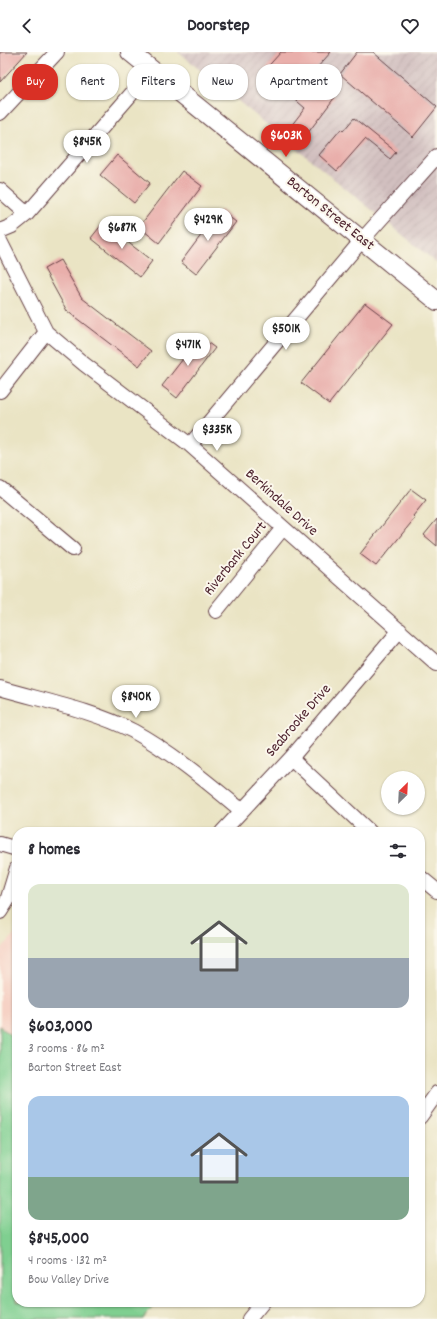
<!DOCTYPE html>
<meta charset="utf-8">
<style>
body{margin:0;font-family:Dekko,sans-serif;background:#f2f2f3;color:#2b2b33;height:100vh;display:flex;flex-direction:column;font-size:15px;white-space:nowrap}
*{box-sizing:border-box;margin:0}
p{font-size:13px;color:#7c7c81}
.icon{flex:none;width:22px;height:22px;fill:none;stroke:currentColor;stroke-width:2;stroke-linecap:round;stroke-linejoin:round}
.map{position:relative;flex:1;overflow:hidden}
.panel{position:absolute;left:12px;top:775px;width:413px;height:480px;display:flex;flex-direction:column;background:#fff;border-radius:16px;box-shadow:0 1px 3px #0004}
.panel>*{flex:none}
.hud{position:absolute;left:12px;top:12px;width:413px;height:36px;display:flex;gap:8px}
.needle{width:26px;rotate:24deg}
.fabs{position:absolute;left:381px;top:719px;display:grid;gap:8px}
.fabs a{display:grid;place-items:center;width:44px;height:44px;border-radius:50%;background:#fff;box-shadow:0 1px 3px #0004;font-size:20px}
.price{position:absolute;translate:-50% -34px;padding:0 9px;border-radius:14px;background:#fff;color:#222;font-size:13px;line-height:26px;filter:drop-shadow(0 1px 2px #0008)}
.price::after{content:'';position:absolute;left:50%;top:24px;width:12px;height:9px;margin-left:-6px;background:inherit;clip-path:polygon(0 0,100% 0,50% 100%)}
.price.selected{background:#d93025;color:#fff}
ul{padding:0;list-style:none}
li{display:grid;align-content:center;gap:8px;height:212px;padding:0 16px}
li span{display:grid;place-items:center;height:124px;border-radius:12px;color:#555}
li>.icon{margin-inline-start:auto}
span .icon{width:72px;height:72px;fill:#fffc;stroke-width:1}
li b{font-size:17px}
h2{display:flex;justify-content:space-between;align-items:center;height:48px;padding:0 16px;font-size:17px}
.chip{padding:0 14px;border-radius:16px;background:#fff;box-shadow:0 1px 3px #0004;font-size:14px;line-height:36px}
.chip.selected{background:#d93025;color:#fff}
header{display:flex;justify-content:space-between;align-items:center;height:52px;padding:0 16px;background:#fff;font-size:18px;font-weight:700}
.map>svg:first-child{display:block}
.built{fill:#f6d2c5}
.industrial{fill:url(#industrial-furrows)}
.green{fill:#7fcf90;stroke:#64775e}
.building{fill:#e9afab}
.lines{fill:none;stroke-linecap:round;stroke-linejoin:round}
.minor-casing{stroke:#623d42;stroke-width:16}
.major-casing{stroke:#623d42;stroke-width:20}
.minor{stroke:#fff;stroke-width:14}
.major{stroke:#fff;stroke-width:18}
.labels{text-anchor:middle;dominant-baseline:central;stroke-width:4;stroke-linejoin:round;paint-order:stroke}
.street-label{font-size:15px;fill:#4a1f2b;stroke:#fbf7ec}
</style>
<header><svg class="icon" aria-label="back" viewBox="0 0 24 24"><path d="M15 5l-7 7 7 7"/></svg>Doorstep<svg class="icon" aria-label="heart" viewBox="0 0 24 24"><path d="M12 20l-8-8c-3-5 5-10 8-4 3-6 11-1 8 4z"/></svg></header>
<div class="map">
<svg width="437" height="1267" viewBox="0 0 437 1267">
<defs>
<pattern id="industrial-furrows" width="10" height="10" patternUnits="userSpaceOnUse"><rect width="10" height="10" fill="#d1bfbf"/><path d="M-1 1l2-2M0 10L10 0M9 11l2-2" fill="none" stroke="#b5a4a4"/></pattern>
</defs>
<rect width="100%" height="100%" fill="#fbf7ec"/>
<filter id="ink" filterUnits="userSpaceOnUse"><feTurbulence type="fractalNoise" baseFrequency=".025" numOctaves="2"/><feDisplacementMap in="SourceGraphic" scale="8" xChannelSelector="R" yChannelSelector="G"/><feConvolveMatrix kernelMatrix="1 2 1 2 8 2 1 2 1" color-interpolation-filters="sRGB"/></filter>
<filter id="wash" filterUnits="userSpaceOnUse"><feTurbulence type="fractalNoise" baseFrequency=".012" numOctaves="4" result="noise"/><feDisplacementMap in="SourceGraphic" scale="16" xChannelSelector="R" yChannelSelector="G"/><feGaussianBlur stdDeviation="0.9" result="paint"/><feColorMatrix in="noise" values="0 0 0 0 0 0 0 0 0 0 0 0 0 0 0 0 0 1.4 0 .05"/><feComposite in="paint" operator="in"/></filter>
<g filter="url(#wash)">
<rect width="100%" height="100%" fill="#eae4c4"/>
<path class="built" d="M17,880V989L0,974V898Z"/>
<path class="industrial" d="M178,0H437V211L297,97Z"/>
<path class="green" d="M0,974L17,989V1250H157L143,1267H0Z"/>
<g id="blocks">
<path class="building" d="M0,0H27L0,30Z
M281,0H331L309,25L335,45L301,90L287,79L305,56L263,20Z
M357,0H373L437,55L413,85L340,22Z
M354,66L396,100L390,107L365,87L337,119L319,103L341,77L343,79Z
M117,103L150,131L134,151L100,123Z
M182,119L202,134L159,191L139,175Z
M220,158L236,170L196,222L181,210Z
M103,171L152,209L140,225L91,186Z
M60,208L82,246L151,299L139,314L67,259L44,217Z
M365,251L393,272L329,352L301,331Z
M200,285L215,296L177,346L162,334Z
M411,437L426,448L413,464L415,466L376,514L360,502Z
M437,467V494L424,483Z"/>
</g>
</g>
<g filter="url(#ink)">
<use href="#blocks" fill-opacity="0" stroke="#623d42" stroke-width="1"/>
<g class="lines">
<defs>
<path id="minor" d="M0,61L57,0
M0,138L27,162
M0,179L12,174L27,162L153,17
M0,189L46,280L84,312L190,393L437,612
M0,339L46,280
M190,393L362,188L437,104
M0,436L73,497
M216,559L283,476
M0,636C44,649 92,658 133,679C173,701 207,730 241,758
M291,706L370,780
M222,780L291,706L400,578
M0,792L17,797
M420,825L437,839
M0,860L7,849L17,816
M420,1065L437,1041
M249,1267L263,1250"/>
<path id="major" d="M130,0L437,249"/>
</defs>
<use href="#minor" class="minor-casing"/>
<use href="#major" class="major-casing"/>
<use href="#minor" class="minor"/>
<use href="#major" class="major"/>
</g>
</g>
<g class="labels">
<g class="street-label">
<text transform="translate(330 162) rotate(39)">Barton Street East</text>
<text transform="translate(281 451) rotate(42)">Berkindale Drive</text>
<text transform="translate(236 507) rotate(-51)">Riverbank Court</text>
<text transform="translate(299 669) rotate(-49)">Seabrooke Drive</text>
</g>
</g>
</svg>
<div class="fabs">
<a><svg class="needle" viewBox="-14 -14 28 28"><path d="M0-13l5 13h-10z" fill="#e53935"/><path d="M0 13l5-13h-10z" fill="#7c7c81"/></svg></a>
</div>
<b class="price selected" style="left:286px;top:106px">$603K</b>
<b class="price" style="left:87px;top:112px">$845K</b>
<b class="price" style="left:208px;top:190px">$429K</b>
<b class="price" style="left:122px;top:198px">$687K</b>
<b class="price" style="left:286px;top:299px">$501K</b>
<b class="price" style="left:188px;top:315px">$471K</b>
<b class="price" style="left:217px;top:400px">$335K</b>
<b class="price" style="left:136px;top:667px">$840K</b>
<div class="hud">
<a class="chip selected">Buy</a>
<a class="chip">Rent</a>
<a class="chip">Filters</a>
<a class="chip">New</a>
<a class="chip">Apartment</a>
</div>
<section class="panel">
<h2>8 homes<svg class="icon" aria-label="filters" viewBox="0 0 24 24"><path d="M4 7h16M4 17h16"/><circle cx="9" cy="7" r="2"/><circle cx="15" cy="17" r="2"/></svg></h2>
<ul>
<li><span style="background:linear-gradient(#dfe7d0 60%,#9aa5b1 0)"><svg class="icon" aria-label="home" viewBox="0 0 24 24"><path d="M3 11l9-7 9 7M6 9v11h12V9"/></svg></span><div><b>$603,000</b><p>3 rooms · 86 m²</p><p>Barton Street East</p></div></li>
<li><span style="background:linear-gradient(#a9c7e8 65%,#7fa58c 0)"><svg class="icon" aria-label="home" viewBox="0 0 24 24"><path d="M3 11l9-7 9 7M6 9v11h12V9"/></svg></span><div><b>$845,000</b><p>4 rooms · 132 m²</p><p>Bow Valley Drive</p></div></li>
</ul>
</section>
</div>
